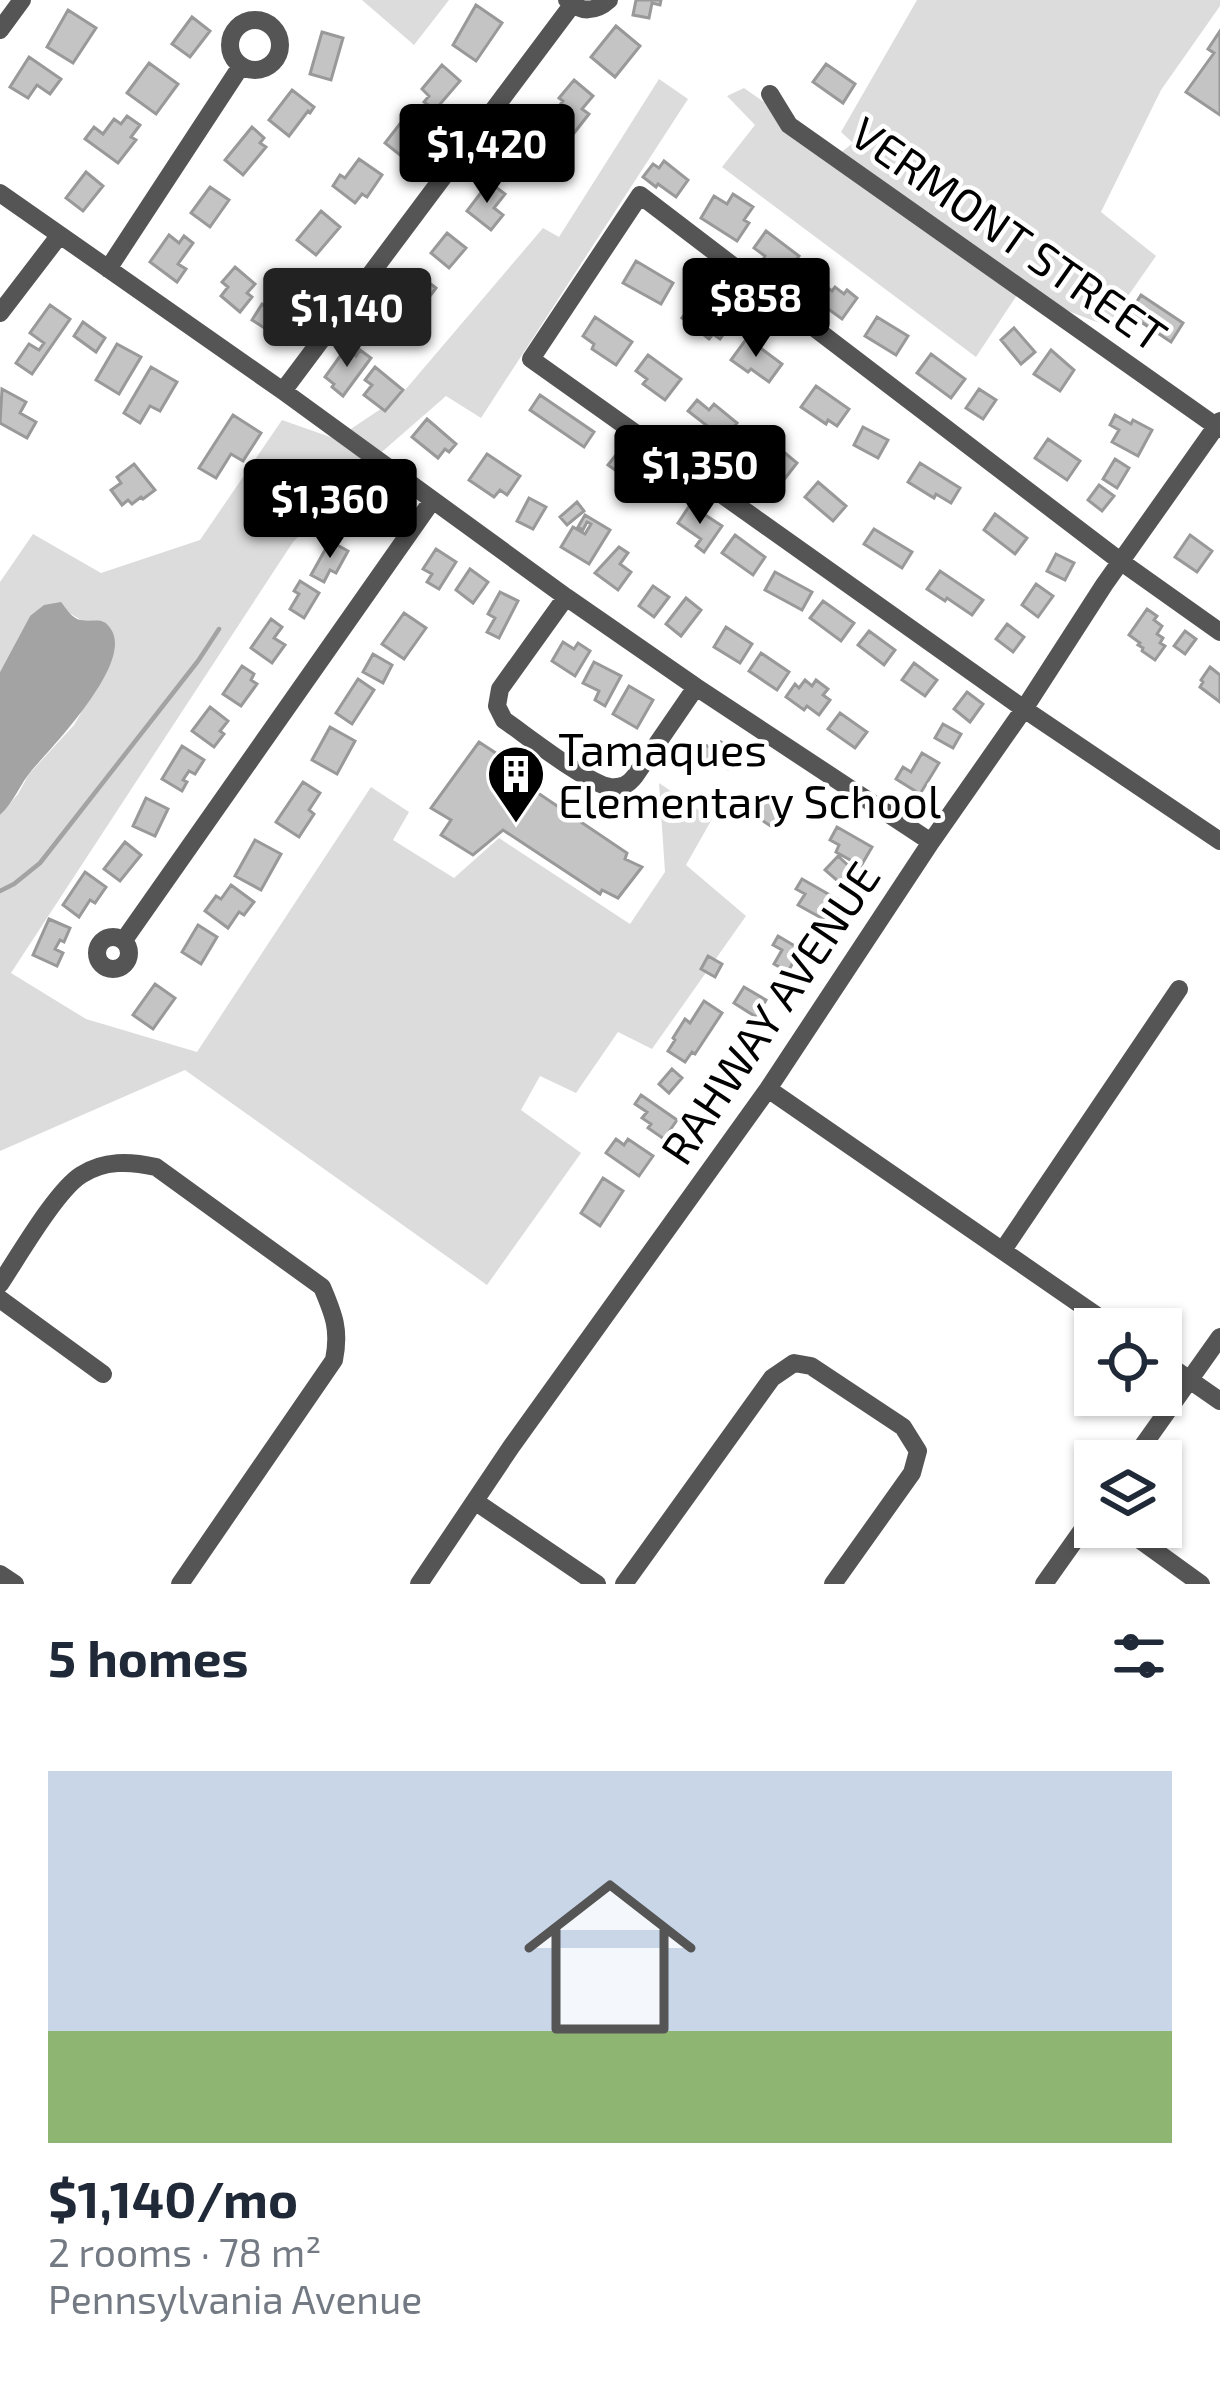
<!DOCTYPE html>
<meta charset="utf-8">
<style>
body{margin:0;font-family:"Exo 2",sans-serif;background:#f2f2f3;color:#1f2937;height:100vh;display:flex;flex-direction:column;font-size:45px;white-space:nowrap}
*{box-sizing:border-box;margin:0}
p{font-size:39px;color:#747a83}
.icon{flex:none;width:66px;height:66px;fill:none;stroke:currentColor;stroke-width:2;stroke-linecap:round;stroke-linejoin:round}
.map{position:relative;height:1584px;overflow:hidden}
.details{display:flex;flex-direction:column;background:#fff;flex:1}
.details>*{flex:none}
.tools{position:absolute;left:1074px;top:1308px;display:grid;gap:24px}
.tools a{display:grid;place-items:center;width:108px;height:108px;border-radius:0px;background:#fff;box-shadow:0 3px 9px #0004;font-size:60px}
.price{position:absolute;translate:-50% -102px;padding:0 27px;border-radius:12px;background:#000;color:#fff;font-size:39px;line-height:78px;filter:drop-shadow(0 3px 6px #0008)}
.price::after{content:'';position:absolute;left:50%;top:72px;width:36px;height:27px;margin-left:-18px;background:inherit;clip-path:polygon(0 0,100% 0,50% 100%)}
.price.current{background:#222;color:#fff}
ul{padding:0;list-style:none}
li{display:grid;align-content:center;gap:24px;height:636px;padding:0 48px}
li+li{border-top:3px solid #e0e1e3}
li span{display:grid;place-items:center;height:372px;border-radius:0px;color:#555}
li>.icon{margin-inline-start:auto}
span .icon{width:216px;height:216px;fill:#fffc;stroke-width:1}
li b{font-size:51px}
h2{display:flex;justify-content:space-between;align-items:center;height:144px;padding:0 48px;font-size:51px}
.map>svg:first-child{display:block}
.green{fill:#dcdcdc}
.water{fill:#a3a3a3}
.lines{fill:none;stroke-linecap:round;stroke-linejoin:round}
.stream{stroke:#a3a3a3;stroke-width:4.5}
.building{fill:#c4c4c4;stroke:#999;stroke-width:3}
.minor{stroke:#555;stroke-width:18}
.labels{text-anchor:middle;dominant-baseline:central;stroke-width:9;stroke-linejoin:round;paint-order:stroke}
.street-label{font-size:45px;fill:#000;stroke:#fff}
.poi-label{font-size:45px;fill:#000;stroke:#fff;text-anchor:start}
</style>
<div class="map">
<svg width="1220" height="1584" viewBox="0 0 1220 1584">
<rect width="100%" height="100%" fill="#fff"/>
<path class="green" d="M362,0H449L414,45Z
M917,0H1220V6L1161,90L1101,212L1156,256L1107,326L1019,292L976,357L722,167L755,125L727,96L744,88L839,154L853,143L841,132Z
M659,79L688,99L481,418L446,396L368,464L293,542L11,973L86,1019L197,1052L371,787L409,812L393,840L454,878L499,838L630,924L665,872L659,783L712,819L686,865L746,916L652,1049L618,1032L576,1093L540,1076L521,1110L581,1153L487,1285L185,1070L0,1151V815L18,794L29,774L74,725L93,692L81,620L71,614L30,616L0,672V582L33,534L101,573L200,540L282,420L336,439L400,396L543,228L559,237Z"/>
<path class="water" d="M61,602C66,608 72,619 81,620C95,623 103,615 112,631C131,665 54,745 32,770C20,784 14,802 0,815V672L30,616L44,605Z"/>
<g class="lines">
<path class="stream" d="M0,891L14,884L40,863L198,661L219,629"/>
</g>
<path class="building" d="M636,0H661L660,5L652,3L649,18L633,15Z
M476,5L502,23L476,61L453,45Z
M68,10L96,28L73,63L47,47Z
M192,17L210,31L190,57L172,44Z
M616,26L640,46L615,77L591,57Z
M1220,31V115L1186,92L1214,53L1208,49Z
M322,32L343,38L331,80L310,74Z
M29,57L61,79L50,94L37,85L28,98L10,87Z
M149,63L178,84L156,114L127,93Z
M826,64L855,84L843,103L813,82Z
M442,65L460,81L435,110L424,102L429,96L422,89Z
M574,80L593,96L582,109L589,114L574,133L552,115L563,101L559,98Z
M292,90L314,107L310,113L308,111L289,136L269,120Z
M127,116L140,125L131,137L136,140L118,163L85,139L94,127L103,134L114,119L121,124Z
M406,116L421,128L400,155L385,143Z
M528,126L557,142L548,160L555,164L549,174L536,168L532,176L508,164Z
M252,127L264,138L260,143L266,147L243,175L225,160Z
M359,159L382,175L367,197L362,194L355,203L333,186L340,175L345,178Z
M664,161L688,180L676,197L658,184L656,187L643,177L653,164L659,168Z
M86,172L103,186L83,211L66,198Z
M489,182L505,194L494,208L503,215L491,230L467,211Z
M210,187L229,200L210,227L191,213Z
M733,194L753,207L744,220L749,223L737,241L701,218L714,196L727,204Z
M321,211L340,227L316,255L297,240Z
M766,231L799,256L783,277L762,261L765,256L754,248Z
M447,233L466,248L449,268L431,253Z
M169,235L179,243L184,236L193,243L178,264L186,269L177,282L150,262Z
M636,261L673,283L661,304L623,283Z
M235,267L255,284L247,293L252,297L240,312L221,296L228,287L222,282Z
M415,272L436,288L408,325L387,310Z
M809,274L832,291L835,287L844,294L847,290L857,298L842,319L799,288Z
M291,293L303,303L288,321L276,310Z
M1141,295L1183,323L1171,342L1129,314Z
M696,299L730,325L720,339L713,334L709,339L682,318Z
M262,304L284,319L274,334L252,320Z
M50,305L70,319L32,374L16,363L29,344L39,350L44,343L30,333Z
M595,317L632,342L616,365L592,349L594,344L583,336Z
M877,317L908,336L896,355L865,336Z
M83,322L105,338L96,352L74,336Z
M1014,328L1035,352L1021,364L1001,340Z
M747,338L782,364L769,382L751,369L748,372L731,360Z
M117,344L141,357L119,394L96,380Z
M346,348L356,356L360,350L371,358L343,396L332,387L334,384L325,377Z
M1051,350L1074,370L1060,391L1034,374Z
M931,354L965,379L951,398L917,373Z
M648,355L681,379L665,400L643,384L647,379L636,371Z
M151,367L177,382L160,411L150,406L140,423L124,413Z
M375,367L403,390L385,411L364,395L372,385L365,380Z
M816,386L849,409L837,426L828,420L826,424L801,407Z
M2,389L26,402L20,413L36,422L27,438L0,423Z
M979,389L996,400L983,419L966,408Z
M540,395L594,432L584,447L530,410Z
M697,400L709,410L714,404L737,423L724,439L688,411Z
M233,415L261,433L243,461L231,454L216,478L199,468Z
M1115,415L1131,424L1133,420L1152,430L1138,456L1112,442L1119,430L1110,425Z
M427,419L456,444L449,452L445,449L438,458L412,437Z
M863,427L888,440L878,458L854,445Z
M768,439L797,463L783,481L753,458Z
M1048,439L1080,461L1067,480L1035,458Z
M619,451L659,480L649,494L608,465Z
M487,454L520,476L507,495L500,490L494,497L469,480Z
M1115,459L1129,468L1117,488L1103,479Z
M920,463L960,488L951,503L936,494L934,498L908,482Z
M134,464L155,490L143,499L141,497L132,504L128,500L122,505L111,490L121,483L117,477Z
M818,482L846,506L833,521L805,497Z
M1099,485L1114,496L1102,511L1088,500Z
M365,488L383,499L361,535L343,524Z
M529,498L546,507L533,529L517,521Z
M577,502L584,511L567,525L560,517Z
M690,505L722,526L704,552L696,546L701,539L678,523Z
M995,514L1027,538L1015,554L984,530Z
M585,515L610,530L589,564L561,547L573,527L585,534L591,524L587,522L583,530L578,527Z
M874,529L912,552L902,568L864,544Z
M735,535L765,557L753,575L722,553Z
M1190,535L1212,551L1197,572L1175,557Z
M330,541L348,551L336,573L330,570L324,582L311,575Z
M619,547L628,553L620,564L631,572L618,590L595,573Z
M436,549L456,562L439,589L427,582L432,574L423,569Z
M1056,554L1074,563L1065,580L1047,571Z
M470,569L488,582L473,603L456,590Z
M940,571L983,600L972,615L947,598L945,601L927,589Z
M775,572L812,592L802,610L765,590Z
M300,581L319,593L304,618L290,609L299,594L294,591Z
M1036,584L1053,596L1038,617L1022,605Z
M653,586L669,597L654,617L639,606Z
M500,592L518,601L499,638L487,632L495,618L488,614Z
M686,598L701,610L681,636L666,624Z
M823,601L854,623L841,641L810,618Z
M1147,609L1157,616L1154,620L1162,626L1157,634L1163,638L1160,643L1165,646L1155,660L1142,651L1143,648L1138,645L1140,643L1129,635Z
M404,613L426,628L404,659L382,644Z
M271,619L282,627L274,638L285,645L272,663L251,648Z
M1007,624L1024,637L1013,652L996,639Z
M726,627L752,644L740,663L714,647Z
M869,631L895,650L884,665L858,645Z
M1185,631L1196,639L1185,654L1174,646Z
M563,642L574,649L578,643L590,651L575,676L552,661Z
M761,653L789,672L777,690L749,671Z
M373,654L392,665L383,683L363,672Z
M594,662L621,676L605,706L595,700L599,691L583,683Z
M914,663L937,680L925,696L902,680Z
M242,666L254,674L251,680L257,684L241,706L223,694Z
M1210,667L1220,675V702L1200,687L1203,682L1201,680Z
M358,679L374,690L352,724L336,713Z
M805,680L812,686L816,680L828,689L823,695L830,700L819,715L807,706L804,710L786,697L795,684L799,688Z
M629,686L653,700L637,728L613,714Z
M967,692L983,704L970,722L954,709Z
M210,707L228,721L220,731L224,734L214,747L192,731Z
M840,713L867,732L855,748L828,729Z
M943,724L961,734L953,748L935,738Z
M330,727L355,741L337,774L312,760Z
M479,742L537,780L532,789L627,853L625,859L642,867L618,898L602,890L600,894L503,830L473,855L441,835L451,820L431,808Z
M721,742L738,752L728,769L712,759L709,764L694,756L702,743L716,751Z
M182,746L204,760L195,774L189,771L183,780L187,782L182,791L162,779Z
M922,753L939,763L920,794L896,779L903,767L911,772Z
M303,782L320,793L309,810L314,814L299,837L276,822Z
M758,794L783,811L772,827L747,810Z
M146,798L168,809L155,836L133,826Z
M837,827L872,847L861,866L836,852L839,845L830,840Z
M255,840L281,854L261,890L235,876Z
M125,842L141,855L120,881L104,869Z
M838,856L853,870L840,883L825,870Z
M85,872L106,887L95,903L90,900L79,917L63,905Z
M802,879L837,899L825,920L798,905L805,894L796,889Z
M231,885L254,902L244,915L239,912L228,928L205,911L216,896L221,899Z
M49,919L70,928L64,942L60,940L55,949L63,953L57,966L33,955Z
M198,925L217,937L201,964L182,952Z
M778,936L800,949L788,972L774,964L782,950L773,945Z
M708,956L722,964L715,977L701,969Z
M155,984L175,998L153,1029L133,1015Z
M744,987L766,1000L756,1017L734,1003Z
M704,1001L722,1013L695,1054L692,1052L685,1062L668,1051L675,1040L673,1038L685,1019L690,1023Z
M672,1069L682,1078L669,1093L659,1084Z
M641,1095L677,1120L664,1139L648,1128L651,1124L642,1118L647,1112L635,1104Z
M616,1139L624,1145L628,1139L653,1156L639,1176L606,1153Z
M603,1178L623,1191L600,1226L581,1213Z"/>
<g class="lines">
<path class="minor" d="M567,0C580,13 596,12 609,0
M230 45a25 25 0 1 1 50 0a25 25 0 1 1-50 0Z
M0,30L22,0
M770,94L789,125L1220,429
M0,193L283,391L566,597L696,687L931,842
M108,269L241,66
M0,313L59,236
M283,391L572,5
M566,597L500,689L497,706L504,720C526,735 588,784 610,787C622,788 628,785 635,776L696,687
M1220,632L1120,561L640,195L531,359L1024,709L1220,841
M97 953a16 16 0 1 1 32 0a16 16 0 1 1-32 0Z
M124,940L432,501
M768,1089L1116,1329
M1003,1250L1179,989
M0,1284C18,1257 56,1191 81,1175C104,1160 130,1161 156,1167L322,1287C334,1315 340,1330 334,1360L180,1584
M0,1299L103,1374
M1161,1360L1220,1401
M1132,1461L1220,1337
M476,1502L597,1584
M1122,1527L1201,1584
M0,1574L15,1584
M419,1584L511,1447L768,1089L931,842L1024,709L1104,585L1220,421
M624,1584L772,1378L794,1363L811,1366L903,1427L918,1451L912,1473L833,1584
M1044,1584L1095,1512"/>
</g>
<defs>
<symbol id="building-pin" viewBox="-11 -11 22 30"><path d="M0 17L-7.5 6A9.5 9.5 0 1 1 7.5 6Z" fill="#000" stroke="#fff"/><path d="M-4-6H4V6H1V3H-1V6H-4ZM-2.5-4.3h1.7v1.8h-1.7ZM.8-4.3h1.7v1.8H.8ZM-2.5-1h1.7V.8h-1.7ZM.8-1h1.7V.8H.8Z" fill="#fff"/></symbol>
</defs>
<g fill-rule="evenodd">
<use href="#building-pin" x="483" y="741" width="66" height="90"/>
</g>
<g class="labels">
<g class="street-label">
<text transform="translate(1010 233) rotate(35)">VERMONT STREET</text>
<text transform="translate(769 1012) rotate(-56)">RAHWAY AVENUE</text>
</g>
<g class="poi-label">
<text x="558" y="748">Tamaques<tspan x="558" dy="52">Elementary School</tspan></text>
</g>
</g>
</svg>
<div class="tools">
<a><svg class="icon" aria-label="locate" viewBox="0 0 24 24"><circle cx="12" cy="12" r="6"/><path d="M12 2v4M12 18v4M2 12h4M18 12h4"/></svg></a>
<a><svg class="icon" aria-label="layers" viewBox="0 0 24 24"><path d="M12 4l9 5-9 5-9-5zM3 14l9 5 9-5"/></svg></a>
</div>
<b class="price" style="left:487px;top:206px">$1,420</b>
<b class="price" style="left:756px;top:360px">$858</b>
<b class="price current" style="left:347px;top:370px">$1,140</b>
<b class="price" style="left:700px;top:527px">$1,350</b>
<b class="price" style="left:330px;top:561px">$1,360</b>
</div>
<section class="details">
<h2>5 homes<svg class="icon" aria-label="filters" viewBox="0 0 24 24"><path d="M4 7h16M4 17h16"/><circle cx="9" cy="7" r="2"/><circle cx="15" cy="17" r="2"/></svg></h2>
<ul>
<li><span style="background:linear-gradient(#c9d6e8 70%,#8fb573 0)"><svg class="icon" aria-label="home" viewBox="0 0 24 24"><path d="M3 11l9-7 9 7M6 9v11h12V9"/></svg></span><div><b>$1,140/mo</b><p>2 rooms · 78 m²</p><p>Pennsylvania Avenue</p></div></li>
</ul>
</section>
